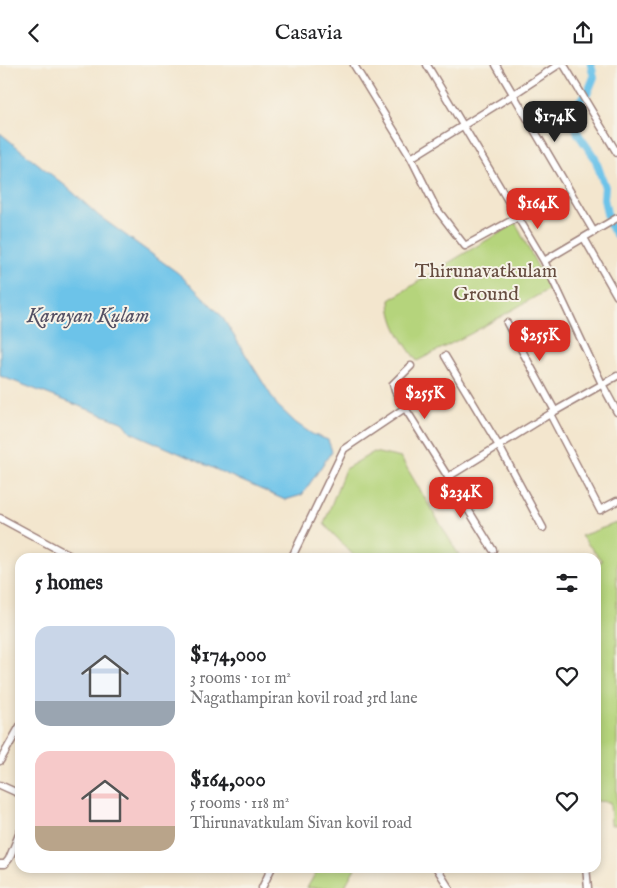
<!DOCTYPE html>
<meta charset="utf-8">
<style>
body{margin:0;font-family:"IM FELL English",serif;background:#f6f6f6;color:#202124;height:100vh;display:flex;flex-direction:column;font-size:19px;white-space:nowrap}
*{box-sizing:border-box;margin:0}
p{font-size:16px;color:#757577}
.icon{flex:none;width:28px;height:28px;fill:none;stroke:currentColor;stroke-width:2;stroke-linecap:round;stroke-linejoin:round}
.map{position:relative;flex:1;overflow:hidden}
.drawer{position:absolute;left:15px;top:488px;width:586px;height:320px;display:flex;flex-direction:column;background:#fff;border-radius:15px;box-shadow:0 2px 8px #0003}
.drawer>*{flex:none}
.price{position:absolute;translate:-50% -42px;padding:0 11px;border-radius:10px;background:#d93025;color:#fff;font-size:16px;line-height:32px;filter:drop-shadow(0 1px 2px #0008)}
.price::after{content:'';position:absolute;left:50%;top:30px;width:15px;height:11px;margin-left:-8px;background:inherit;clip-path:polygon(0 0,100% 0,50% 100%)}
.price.selected{background:#222;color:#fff}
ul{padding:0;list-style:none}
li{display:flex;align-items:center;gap:15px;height:125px;padding:0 20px}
li span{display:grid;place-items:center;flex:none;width:140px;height:100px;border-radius:15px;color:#555}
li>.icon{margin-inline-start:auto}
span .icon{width:60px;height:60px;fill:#fffc;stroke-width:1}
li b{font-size:21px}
h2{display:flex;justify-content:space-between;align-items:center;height:60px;padding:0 20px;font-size:21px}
header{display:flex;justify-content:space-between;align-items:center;height:65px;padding:0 20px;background:#fff;font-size:22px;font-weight:600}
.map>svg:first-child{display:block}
.green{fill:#b5d47b;stroke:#807a53}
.water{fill:#6cc3e9;stroke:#5b718a}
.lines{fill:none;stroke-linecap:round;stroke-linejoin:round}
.canal{stroke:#6cc3e9;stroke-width:8}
.minor-casing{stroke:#9e827c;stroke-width:9}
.minor{stroke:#fff;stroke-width:6}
.labels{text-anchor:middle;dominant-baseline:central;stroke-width:4;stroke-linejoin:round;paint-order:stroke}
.park-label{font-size:20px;fill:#654c3f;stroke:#f7f3e8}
.water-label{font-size:21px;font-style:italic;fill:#545064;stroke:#f7f3e8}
</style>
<header><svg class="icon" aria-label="back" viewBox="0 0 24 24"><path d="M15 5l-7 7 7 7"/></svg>Casavia<svg class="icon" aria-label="share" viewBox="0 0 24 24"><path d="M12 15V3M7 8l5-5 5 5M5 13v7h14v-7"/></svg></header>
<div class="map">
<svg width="617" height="823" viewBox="0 0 617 823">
<rect width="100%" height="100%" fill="#f7f3e8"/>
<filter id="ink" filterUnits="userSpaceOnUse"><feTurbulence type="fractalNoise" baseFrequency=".02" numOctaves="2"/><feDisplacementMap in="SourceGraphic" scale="10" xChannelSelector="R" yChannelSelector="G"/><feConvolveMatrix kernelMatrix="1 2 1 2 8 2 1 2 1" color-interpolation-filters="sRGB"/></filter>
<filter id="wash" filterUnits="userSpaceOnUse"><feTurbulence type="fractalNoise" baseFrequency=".0096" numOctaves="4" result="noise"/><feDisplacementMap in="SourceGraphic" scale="20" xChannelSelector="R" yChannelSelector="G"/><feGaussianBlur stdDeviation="1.12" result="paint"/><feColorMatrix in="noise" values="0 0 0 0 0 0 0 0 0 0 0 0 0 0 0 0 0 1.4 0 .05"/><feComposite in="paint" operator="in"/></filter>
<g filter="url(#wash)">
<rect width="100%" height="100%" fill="#f3e6ce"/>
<path class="green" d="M515,157L549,224L472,268L417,296C404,278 390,259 390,235C429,209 469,185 510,162Z
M374,387L401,393L460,492H355L324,459L345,404Z
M617,458V760H611L610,737L596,736V500L602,496L581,471L611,460Z
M319,802H355V803L344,823H307Z"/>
<path class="water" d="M0,68L68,123L99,151L178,208L195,224L221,250L277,340L296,358L312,369L328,375L332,386L302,430L285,435L131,367L124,358L0,311Z"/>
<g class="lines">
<path class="canal" d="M591,0L594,12L588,27L570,46L578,69L595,93L605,122L604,134L609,158L617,171"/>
</g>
</g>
<g filter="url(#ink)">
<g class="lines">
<defs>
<path id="minor" d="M354,0L411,93L436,143L465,181L518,152
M427,0L544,196L602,319L617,347
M496,0L594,167
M564,0L617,88
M411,93L514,29L558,0
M584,173L617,231
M544,196L617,153
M507,258L555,346
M445,291L499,381L543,463
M405,343L395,326L393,319L411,301
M550,349L600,445L617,436
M448,412L493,485
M0,453L72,492
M292,492L344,384L405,343L448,412L550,349L617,311
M0,696L20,661
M0,720L20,729
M0,799H5L9,794L20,767
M436,802L449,823
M586,802L588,823
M262,823L272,802"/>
</defs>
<use href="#minor" class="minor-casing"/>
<use href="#minor" class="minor"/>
</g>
</g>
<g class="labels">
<g class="park-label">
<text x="486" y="206">Thirunavatkulam<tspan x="486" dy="23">Ground</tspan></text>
</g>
<g class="water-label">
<text x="88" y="251">Karayan Kulam</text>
</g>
</g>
</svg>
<b class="price selected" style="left:555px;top:78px">$174K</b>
<b class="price" style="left:538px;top:165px">$164K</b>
<b class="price" style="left:540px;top:297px">$255K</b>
<b class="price" style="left:425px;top:355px">$255K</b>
<b class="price" style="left:461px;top:454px">$234K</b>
<section class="drawer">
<h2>5 homes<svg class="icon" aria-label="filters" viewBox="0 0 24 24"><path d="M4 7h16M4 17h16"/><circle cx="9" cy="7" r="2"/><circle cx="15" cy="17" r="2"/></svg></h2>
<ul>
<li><span style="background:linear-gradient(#c9d6e8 75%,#9aa5b1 0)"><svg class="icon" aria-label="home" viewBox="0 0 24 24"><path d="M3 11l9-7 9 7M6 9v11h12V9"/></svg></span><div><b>$174,000</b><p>3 rooms · 101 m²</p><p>Nagathampiran kovil road 3rd lane</p></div><svg class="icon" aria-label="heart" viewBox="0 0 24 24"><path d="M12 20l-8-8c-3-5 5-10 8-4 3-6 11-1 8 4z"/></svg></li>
<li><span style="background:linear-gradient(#f6c9c9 75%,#b9a48a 0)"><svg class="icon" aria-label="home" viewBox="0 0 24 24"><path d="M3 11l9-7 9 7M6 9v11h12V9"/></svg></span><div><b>$164,000</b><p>5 rooms · 118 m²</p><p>Thirunavatkulam Sivan kovil road</p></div><svg class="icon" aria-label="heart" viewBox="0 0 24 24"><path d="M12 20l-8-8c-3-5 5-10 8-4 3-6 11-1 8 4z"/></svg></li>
</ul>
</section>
</div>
